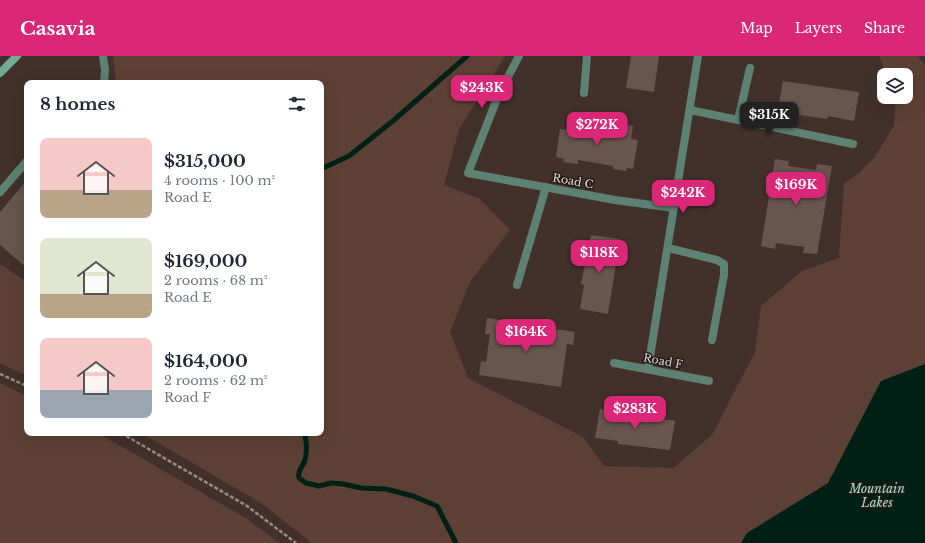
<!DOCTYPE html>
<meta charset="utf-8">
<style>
body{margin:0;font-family:"Libre Baskerville",serif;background:#f6f6f7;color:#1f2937;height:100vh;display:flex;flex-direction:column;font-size:15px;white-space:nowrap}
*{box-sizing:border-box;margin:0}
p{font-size:13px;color:#747a83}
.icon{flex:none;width:22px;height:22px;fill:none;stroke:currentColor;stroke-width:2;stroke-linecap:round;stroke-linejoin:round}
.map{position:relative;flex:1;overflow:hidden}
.sheet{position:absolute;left:24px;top:24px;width:300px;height:356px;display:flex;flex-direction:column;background:#fff;border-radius:8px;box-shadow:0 4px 16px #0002}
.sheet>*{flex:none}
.fabs{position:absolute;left:877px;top:12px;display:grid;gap:8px}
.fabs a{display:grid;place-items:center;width:36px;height:36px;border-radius:8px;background:#fff;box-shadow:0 4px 16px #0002;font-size:20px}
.price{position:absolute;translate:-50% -34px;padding:0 9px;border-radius:8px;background:#db2777;color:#fff;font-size:13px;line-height:26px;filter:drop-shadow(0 1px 2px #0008)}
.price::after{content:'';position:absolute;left:50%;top:24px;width:12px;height:9px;margin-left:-6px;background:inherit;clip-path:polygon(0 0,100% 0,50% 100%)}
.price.on{background:#222;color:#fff}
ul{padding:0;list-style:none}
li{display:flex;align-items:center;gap:12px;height:100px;padding:0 16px}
li span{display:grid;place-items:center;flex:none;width:112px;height:80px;border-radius:8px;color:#555}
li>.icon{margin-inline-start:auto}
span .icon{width:48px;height:48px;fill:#fffc;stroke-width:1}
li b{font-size:17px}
h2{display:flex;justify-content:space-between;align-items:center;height:48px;padding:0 16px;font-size:17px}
header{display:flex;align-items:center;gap:24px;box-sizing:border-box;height:56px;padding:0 20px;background:#db2777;color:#fff}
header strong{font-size:19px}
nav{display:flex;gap:22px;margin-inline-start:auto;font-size:14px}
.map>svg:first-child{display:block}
.green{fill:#5d4035}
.water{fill:#002015}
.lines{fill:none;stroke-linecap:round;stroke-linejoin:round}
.stream{stroke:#002015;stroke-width:5}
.building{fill:#67554e}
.path{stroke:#988a85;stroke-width:2.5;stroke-dasharray:4 2;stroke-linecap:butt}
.lane{stroke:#5d8172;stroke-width:8}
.street{stroke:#5d8172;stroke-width:8}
.secondary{stroke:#70ac94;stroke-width:8}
.labels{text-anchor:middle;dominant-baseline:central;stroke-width:3;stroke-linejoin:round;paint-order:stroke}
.street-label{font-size:11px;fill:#e0d5d1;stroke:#231b18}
.water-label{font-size:12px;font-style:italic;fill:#a2e2c8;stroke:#231b18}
</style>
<header>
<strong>Casavia</strong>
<nav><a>Map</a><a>Layers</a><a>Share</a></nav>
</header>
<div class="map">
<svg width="925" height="487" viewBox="0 0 925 487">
<rect width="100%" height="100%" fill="#42312b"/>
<path class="green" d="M113,0H505L459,73L444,129L480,143L510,174L470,226L450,276L468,322L583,381L604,410L673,412L712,379L755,296L761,250L802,215L839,202L844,127L859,117L874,102L894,70L896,41H906V19H887L879,0H918L925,9V349L809,487H312L261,447L141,377H321V27H116Z
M0,208L27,226V320L0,307Z
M0,327L27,340V377H98L244,461L280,487H0Z"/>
<path class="water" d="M925,308V487H741L747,477L828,427L881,325Z"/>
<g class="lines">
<path class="stream" d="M321,113L349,100L394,64L467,0
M304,377C307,384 307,396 305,404C303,411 297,414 299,422L306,427L319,430L331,427L343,428L361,432L386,433L413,440L437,450L456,487"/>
</g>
<path class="building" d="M631,0H659L654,36L626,32Z
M783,25L859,36L854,65L828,60L827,63L800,59L798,66L786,64L787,56L778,54Z
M571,61L583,63L582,73L618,79L620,68L633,70L631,83L638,84L633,113L627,112L626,115L613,113V110L578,104V108L563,106L564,103L556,101L560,73L568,74Z
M775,103L789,105L788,110L816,114L817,108L832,110L817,198L803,197L804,191L776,187L775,193L761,190Z
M27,124V212L0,189V156Z
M591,179L620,183L608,258L580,253L584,229L581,228Z
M487,262L575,276L573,289L567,288L561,331L479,319L481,305L486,306L490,278H485Z
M600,353L675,365L670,394L618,388V385L595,382Z"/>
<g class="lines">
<path class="path" d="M0,318L27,330
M121,377L247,450L296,487"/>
<path class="lane" d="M103,0L105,14L104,27
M584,37L587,0
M738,64L750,12
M0,136L27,105
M668,192L717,204L724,208V219L712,284
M517,229L546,131"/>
<path class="street" d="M519,0L498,40L468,117L615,144L674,152
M690,54L853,88
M614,307L709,325
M648,313L698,0"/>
<path class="secondary" d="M0,17L17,0"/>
</g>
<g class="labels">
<g class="street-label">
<text transform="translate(573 125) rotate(10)">Road C</text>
<text transform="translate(663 305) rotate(11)">Road F</text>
</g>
<g class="water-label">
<text x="877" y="432">Mountain<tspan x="877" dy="14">Lakes</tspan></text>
</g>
</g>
</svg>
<div class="fabs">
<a><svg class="icon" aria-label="layers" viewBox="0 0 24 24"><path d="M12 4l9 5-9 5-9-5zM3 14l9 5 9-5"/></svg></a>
</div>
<b class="price" style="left:482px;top:53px">$243K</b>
<b class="price on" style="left:769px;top:80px">$315K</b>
<b class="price" style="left:597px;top:90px">$272K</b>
<b class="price" style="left:796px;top:150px">$169K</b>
<b class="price" style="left:683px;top:158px">$242K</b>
<b class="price" style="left:599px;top:218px">$118K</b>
<b class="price" style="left:526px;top:297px">$164K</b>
<b class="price" style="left:635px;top:374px">$283K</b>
<section class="sheet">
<h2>8 homes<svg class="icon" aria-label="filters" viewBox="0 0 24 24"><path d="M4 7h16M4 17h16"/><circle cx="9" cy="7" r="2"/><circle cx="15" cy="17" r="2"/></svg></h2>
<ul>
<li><span style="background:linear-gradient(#f6c9c9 65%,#b9a48a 0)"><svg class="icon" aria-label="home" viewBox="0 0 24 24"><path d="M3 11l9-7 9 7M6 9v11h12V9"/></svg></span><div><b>$315,000</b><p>4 rooms · 100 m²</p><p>Road E</p></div></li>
<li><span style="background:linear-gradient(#dfe7d0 70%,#b9a48a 0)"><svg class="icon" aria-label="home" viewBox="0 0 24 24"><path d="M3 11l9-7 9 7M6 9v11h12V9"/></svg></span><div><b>$169,000</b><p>2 rooms · 68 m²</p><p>Road E</p></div></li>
<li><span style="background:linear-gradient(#f6c9c9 65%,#9aa5b1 0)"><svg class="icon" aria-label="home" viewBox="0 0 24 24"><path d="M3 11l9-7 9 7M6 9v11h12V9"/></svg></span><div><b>$164,000</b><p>2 rooms · 62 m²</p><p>Road F</p></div></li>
</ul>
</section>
</div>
